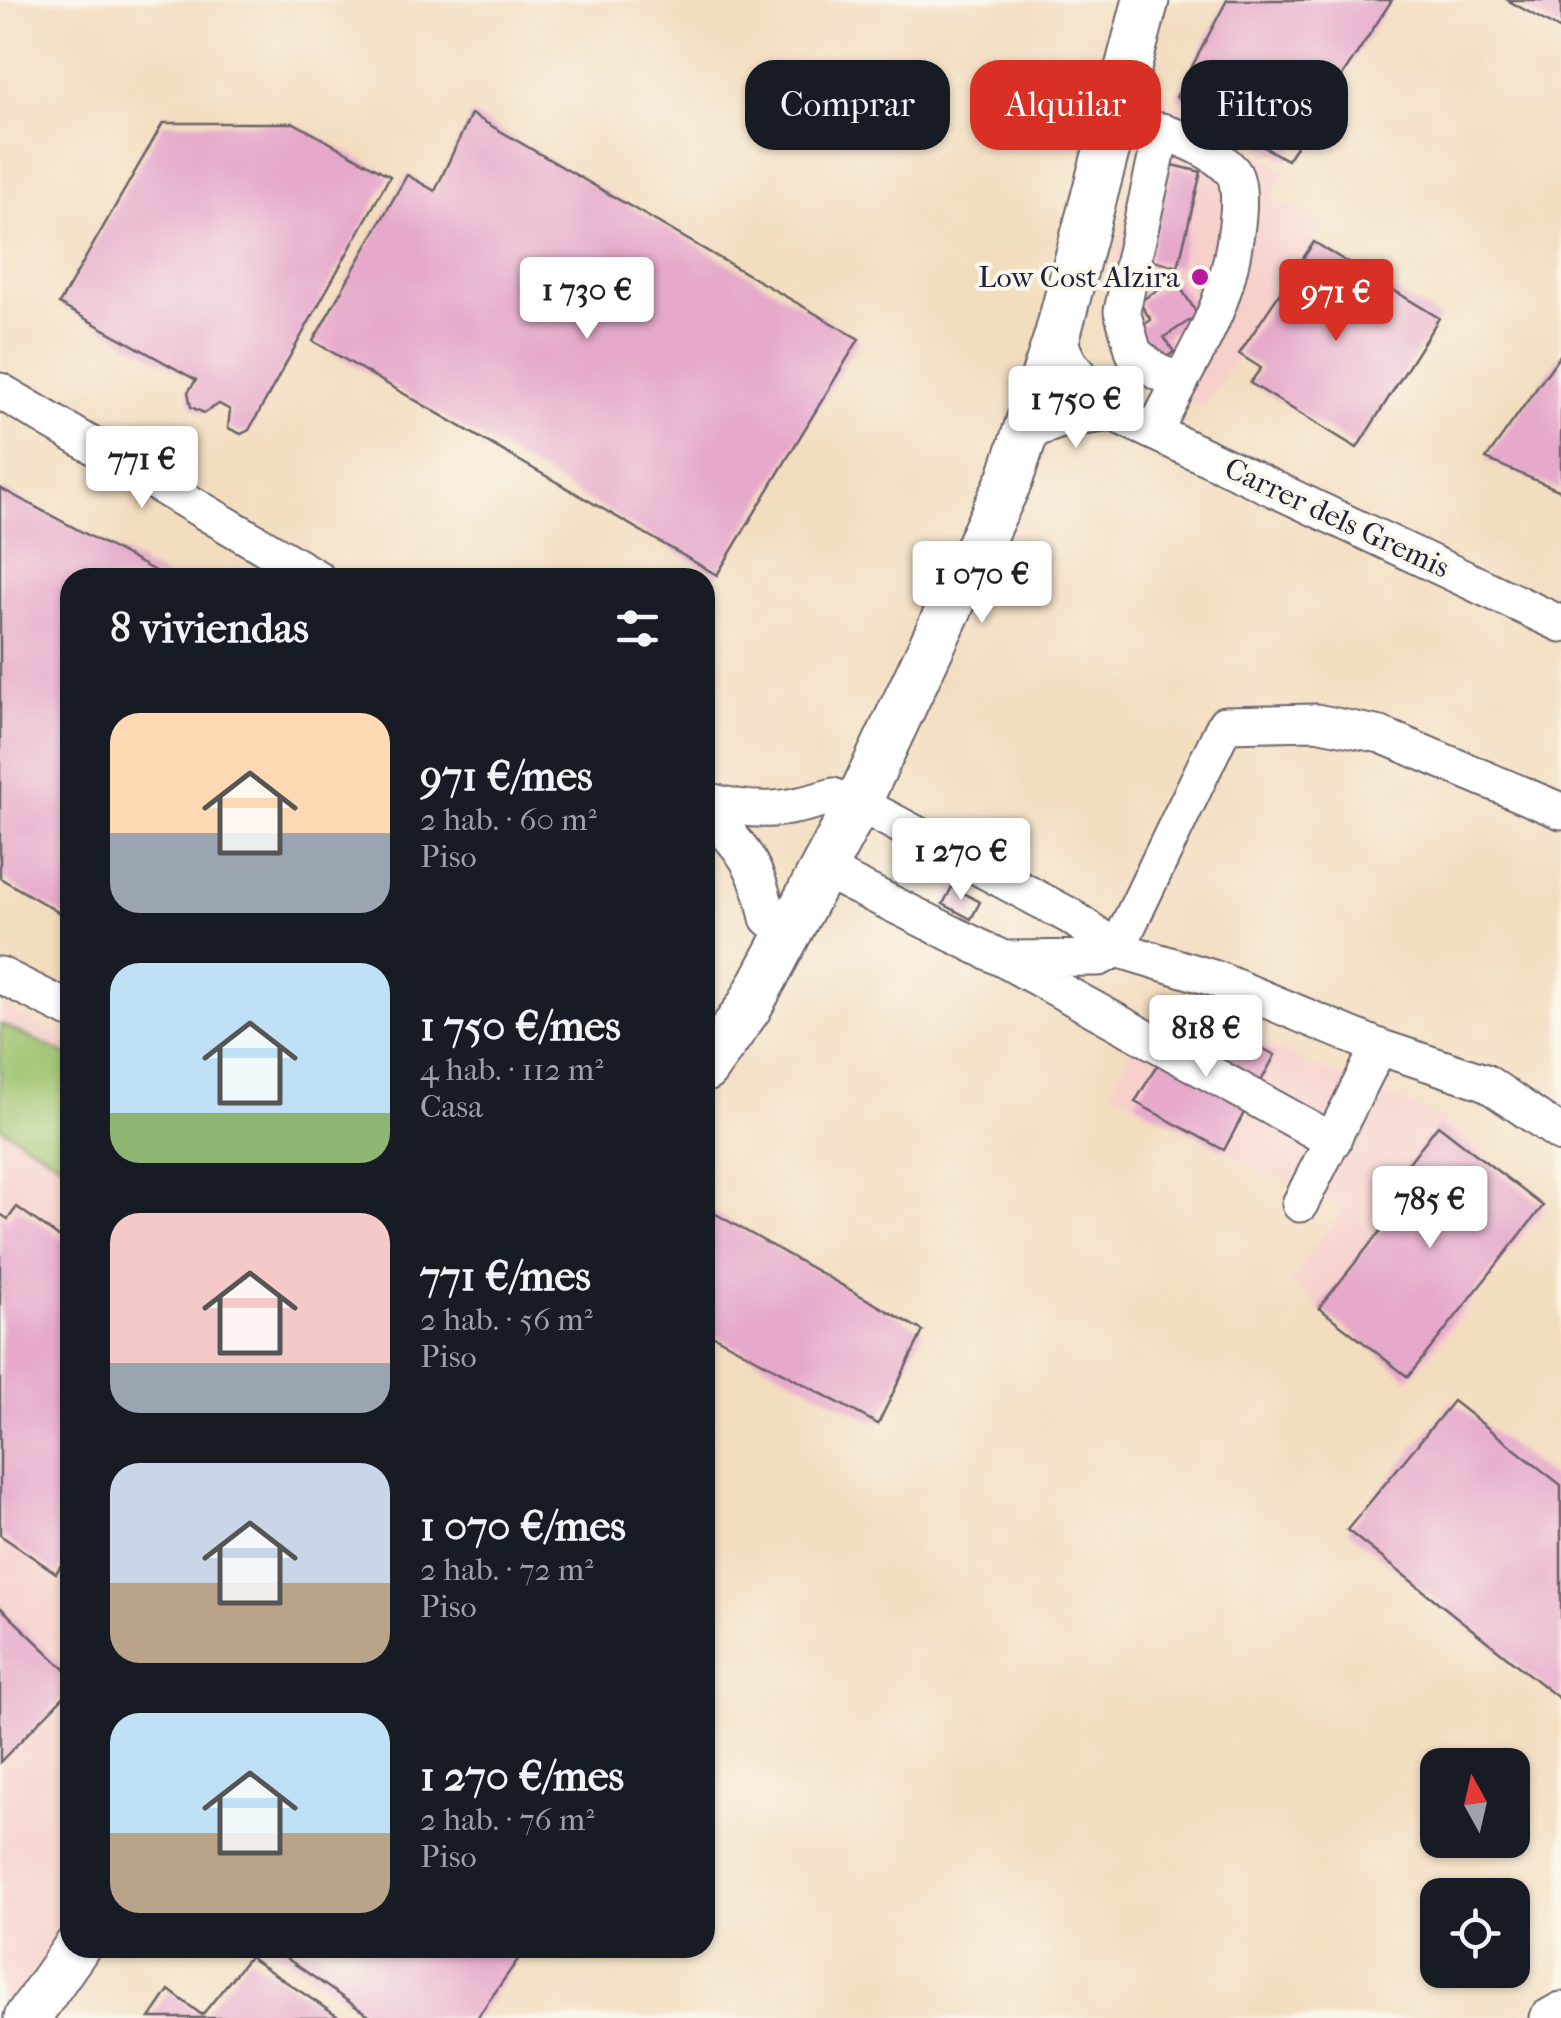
<!DOCTYPE html>
<html lang="es">
<meta charset="utf-8">
<style>
body{margin:0;font-family:"IM FELL French Canon",serif;background:#242831;color:#f1f3f6;height:100vh;display:flex;flex-direction:column;font-size:38px;white-space:nowrap}
*{box-sizing:border-box;margin:0}
p{font-size:32px;color:#9ea1a6}
.icon{flex:none;width:55px;height:55px;fill:none;stroke:currentColor;stroke-width:2;stroke-linecap:round;stroke-linejoin:round}
.map{position:relative;flex:1;overflow:hidden}
.panel{position:absolute;left:60px;top:568px;width:655px;height:1390px;display:flex;flex-direction:column;background:#171b24;border-radius:30px;box-shadow:0 2px 8px #0004}
.panel>*{flex:none}
.hud{position:absolute;left:745px;top:60px;width:665px;height:90px;display:flex;gap:20px}
.needle{width:65px;rotate:352deg}
.tools{position:absolute;left:1420px;top:1748px;display:grid;gap:20px}
.tools a{display:grid;place-items:center;width:110px;height:110px;border-radius:20px;background:#171b24;box-shadow:0 2px 8px #0004;font-size:50px}
.price{position:absolute;translate:-50% -85px;padding:0 22px;border-radius:10px;background:#fff;color:#222;font-size:32px;line-height:65px;filter:drop-shadow(0 2px 5px #0008)}
.price::after{content:'';position:absolute;left:50%;top:60px;width:30px;height:22px;margin-left:-15px;background:inherit;clip-path:polygon(0 0,100% 0,50% 100%)}
.price.active{background:#d93025;color:#fff}
ul{padding:0;list-style:none}
li{display:flex;align-items:center;gap:30px;height:250px;padding:0 50px}
li span{display:grid;place-items:center;flex:none;width:280px;height:200px;border-radius:30px;color:#555}
li>.icon{margin-inline-start:auto}
span .icon{width:120px;height:120px;fill:#fffc;stroke-width:1}
li b{font-size:42px}
h2{display:flex;justify-content:space-between;align-items:center;height:120px;padding:0 50px;font-size:42px}
.chip{padding:0 35px;border-radius:30px;background:#171b24;box-shadow:0 2px 8px #0004;font-size:35px;line-height:90px}
.chip.active{background:#d93025;color:#fff}
.map>svg:first-child{display:block}
.built{fill:#f7d0cc}
.green{fill:#9ec36e;stroke:#607254;stroke-width:2.5}
.building{fill:#e6a9cb}
.lines{fill:none;stroke-linecap:round;stroke-linejoin:round}
.minor-casing{stroke:#6b6369;stroke-width:39}
.major-casing{stroke:#6b6369;stroke-width:49}
.minor{stroke:#fff;stroke-width:35}
.major{stroke:#fff;stroke-width:45}
.poi-dot{fill:#b5179e;stroke:#fbf7ec;stroke-width:4}
.labels{text-anchor:middle;dominant-baseline:central;stroke-width:8;stroke-linejoin:round;paint-order:stroke}
.poi-label{font-size:30px;fill:#22223b;stroke:#fbf7ec;text-anchor:end}
.street-label{font-size:30px;fill:#22223b;stroke:#fbf7ec}
</style>
<div class="map">
<svg width="1561" height="2018" viewBox="0 0 1561 2018">
<rect width="100%" height="100%" fill="#fbf7ec"/>
<filter id="ink" filterUnits="userSpaceOnUse"><feTurbulence type="fractalNoise" baseFrequency=".01" numOctaves="2"/><feDisplacementMap in="SourceGraphic" scale="20" xChannelSelector="R" yChannelSelector="G"/><feConvolveMatrix kernelMatrix="1 2 1 2 8 2 1 2 1" color-interpolation-filters="sRGB"/></filter>
<filter id="wash" filterUnits="userSpaceOnUse"><feTurbulence type="fractalNoise" baseFrequency=".0048" numOctaves="4" result="noise"/><feDisplacementMap in="SourceGraphic" scale="40" xChannelSelector="R" yChannelSelector="G"/><feGaussianBlur stdDeviation="2.25" result="paint"/><feColorMatrix in="noise" values="0 0 0 0 0 0 0 0 0 0 0 0 0 0 0 0 0 1.4 0 .05"/><feComposite in="paint" operator="in"/></filter>
<g filter="url(#wash)">
<rect width="100%" height="100%" fill="#f3ddbf"/>
<path class="built" d="M1160,95L1288,171L1271,197L1324,227L1204,406L1114,366L1101,313Z
M1163,989L1278,1051L1443,1118L1549,1206L1411,1381L1289,1282L1345,1207L1270,1175L1111,1089Z
M0,1005L70,1041V1947L17,2018H0Z"/>
<path class="green" d="M0,1024L70,1056V1169L0,1127Z"/>
<g id="blocks">
<path class="building" d="M1227,0H1392L1287,160L1176,97Z
M1507,0H1561V30Z
M471,114L859,339L717,575L313,341L407,175L435,191Z
M163,123H294L390,176L249,430L241,434L228,428L230,410L219,404L204,413L191,407L188,392L196,380L59,304Z
M1173,165L1201,172L1178,267L1149,259Z
M1314,242L1439,318L1357,448L1250,383L1261,368L1239,354Z
M1175,279L1198,315L1164,337L1174,352L1138,375L1116,343L1151,320L1139,302Z
M1561,354V491L1486,459Z
M0,488L168,578H70V919L0,878Z
M952,887L980,902L971,919L943,904Z
M1190,1010L1275,1055L1224,1150L1135,1102Z
M1438,1125L1543,1206L1408,1377L1319,1308L1398,1209L1382,1197Z
M17,1207L70,1245V1565L64,1561L56,1573L0,1535V1214L8,1219Z
M707,1209L923,1331L878,1424L705,1331Z
M1453,1401L1561,1485V1700L1347,1530Z
M0,1607L70,1674V1690L0,1762Z
M272,1948H526L477,2018H372Z
M249,1957L340,2018H150L169,1990L202,2015Z"/>
</g>
</g>
<g filter="url(#ink)">
<use href="#blocks" fill-opacity="0" stroke="#6b6369" stroke-width="2.5"/>
<g class="lines">
<defs>
<path id="minor" d="M1112,119C1151,128 1204,140 1232,171C1248,188 1231,268 1223,291C1209,337 1175,387 1155,431
M1162,131L1122,311L1134,353L1157,372L1179,380
M1057,337L1069,363L1113,413L1561,624
M0,391L317,578
M1027,432L1061,420L1113,413
M705,800C757,814 782,812 833,796
M858,803L1070,916L1117,949L1216,979L1379,1047L1300,1204
M705,812C742,843 759,870 768,918
M822,869L1003,959L1333,1141
M1003,959L1099,958L1117,949L1225,724L1316,722L1381,735L1561,811
M0,975L70,1010
M1379,1047L1485,1082L1561,1134
M1547,2018L1561,2010"/>
<path id="major" d="M705,1069L749,1007L858,803L1010,479L1057,337L1146,0
M27,2018L76,1948"/>
</defs>
<use href="#minor" class="minor-casing"/>
<use href="#major" class="major-casing"/>
<use href="#minor" class="minor"/>
<use href="#major" class="major"/>
</g>
</g>
<circle class="poi-dot" cx="1200" cy="277" r="10"/>
<g class="labels">
<g class="poi-label">
<text x="1180" y="277">Low Cost Alzira</text>
</g>
<g class="street-label">
<text transform="translate(1337 518) rotate(25)">Carrer dels Gremis</text>
</g>
</g>
</svg>
<div class="tools">
<a><svg class="needle" viewBox="-14 -14 28 28"><path d="M0-13l5 13h-10z" fill="#e53935"/><path d="M0 13l5-13h-10z" fill="#9ea1a6"/></svg></a>
<a><svg class="icon" aria-label="locate" viewBox="0 0 24 24"><circle cx="12" cy="12" r="6"/><path d="M12 2v4M12 18v4M2 12h4M18 12h4"/></svg></a>
</div>
<b class="price" style="left:587px;top:342px">1 730 €</b>
<b class="price active" style="left:1336px;top:344px">971 €</b>
<b class="price" style="left:1076px;top:451px">1 750 €</b>
<b class="price" style="left:142px;top:511px">771 €</b>
<b class="price" style="left:982px;top:626px">1 070 €</b>
<b class="price" style="left:961px;top:903px">1 270 €</b>
<b class="price" style="left:1206px;top:1080px">818 €</b>
<b class="price" style="left:1430px;top:1251px">785 €</b>
<div class="hud">
<a class="chip">Comprar</a>
<a class="chip active">Alquilar</a>
<a class="chip">Filtros</a>
</div>
<section class="panel">
<h2>8 viviendas<svg class="icon" aria-label="filters" viewBox="0 0 24 24"><path d="M4 7h16M4 17h16"/><circle cx="9" cy="7" r="2"/><circle cx="15" cy="17" r="2"/></svg></h2>
<ul>
<li><span style="background:linear-gradient(#ffd9b3 60%,#9aa5b1 0)"><svg class="icon" aria-label="home" viewBox="0 0 24 24"><path d="M3 11l9-7 9 7M6 9v11h12V9"/></svg></span><div><b>971 €/mes</b><p>2 hab. · 60 m²</p><p>Piso</p></div></li>
<li><span style="background:linear-gradient(#bfe0f5 75%,#8fb573 0)"><svg class="icon" aria-label="home" viewBox="0 0 24 24"><path d="M3 11l9-7 9 7M6 9v11h12V9"/></svg></span><div><b>1 750 €/mes</b><p>4 hab. · 112 m²</p><p>Casa</p></div></li>
<li><span style="background:linear-gradient(#f6c9c9 75%,#9aa5b1 0)"><svg class="icon" aria-label="home" viewBox="0 0 24 24"><path d="M3 11l9-7 9 7M6 9v11h12V9"/></svg></span><div><b>771 €/mes</b><p>2 hab. · 56 m²</p><p>Piso</p></div></li>
<li><span style="background:linear-gradient(#c9d6e8 60%,#b9a48a 0)"><svg class="icon" aria-label="home" viewBox="0 0 24 24"><path d="M3 11l9-7 9 7M6 9v11h12V9"/></svg></span><div><b>1 070 €/mes</b><p>2 hab. · 72 m²</p><p>Piso</p></div></li>
<li><span style="background:linear-gradient(#bfe0f5 60%,#b9a48a 0)"><svg class="icon" aria-label="home" viewBox="0 0 24 24"><path d="M3 11l9-7 9 7M6 9v11h12V9"/></svg></span><div><b>1 270 €/mes</b><p>2 hab. · 76 m²</p><p>Piso</p></div></li>
</ul>
</section>
</div>
